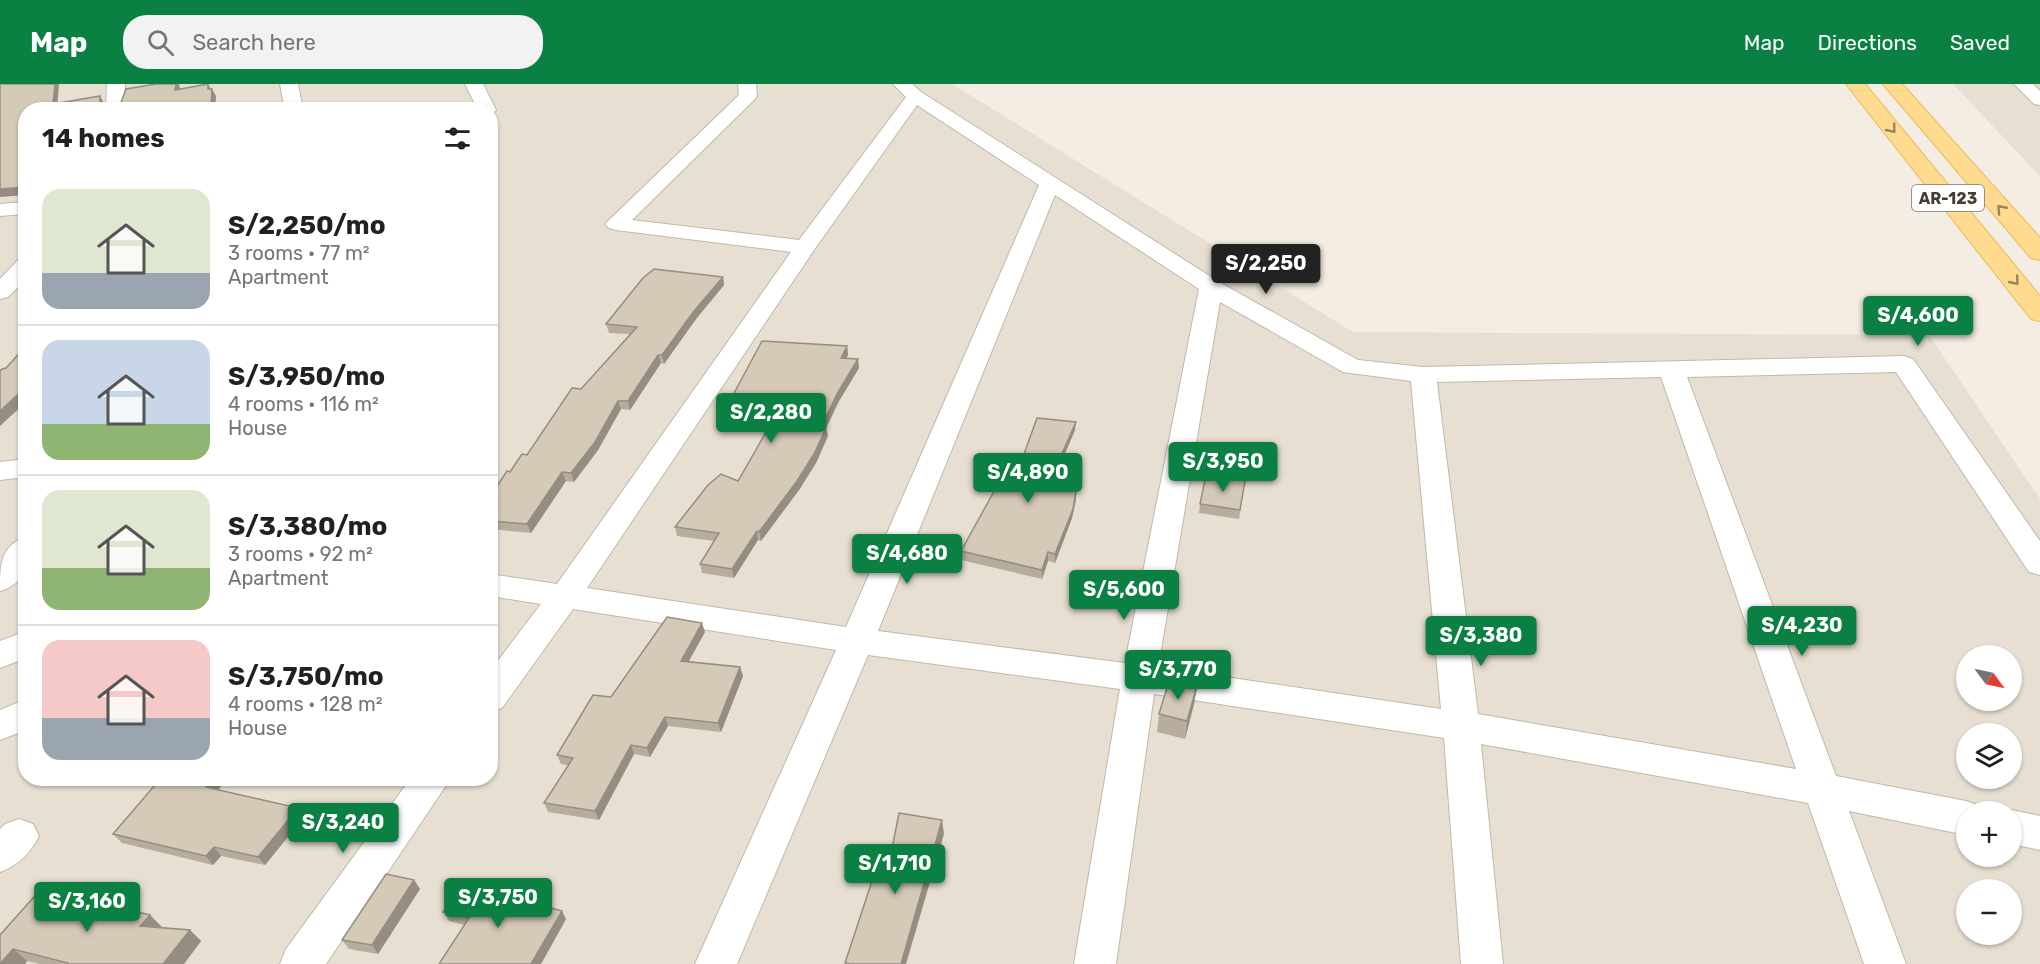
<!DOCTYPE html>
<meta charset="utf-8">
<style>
body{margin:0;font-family:Rubik,sans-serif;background:#f2f2f2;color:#202124;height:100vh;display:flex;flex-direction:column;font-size:22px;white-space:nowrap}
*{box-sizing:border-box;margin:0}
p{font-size:20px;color:#757577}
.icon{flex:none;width:33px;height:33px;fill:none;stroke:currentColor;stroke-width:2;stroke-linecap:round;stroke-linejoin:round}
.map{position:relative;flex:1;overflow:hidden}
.drawer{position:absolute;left:18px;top:18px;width:480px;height:684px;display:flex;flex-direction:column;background:#fff;border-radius:24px;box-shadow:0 2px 4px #0004}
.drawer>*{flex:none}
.needle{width:39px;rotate:123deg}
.fabs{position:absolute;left:1956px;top:561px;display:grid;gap:12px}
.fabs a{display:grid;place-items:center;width:66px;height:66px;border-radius:50%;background:#fff;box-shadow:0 2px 4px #0004;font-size:30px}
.price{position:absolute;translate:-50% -51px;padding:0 14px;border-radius:6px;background:#0b8043;color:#fff;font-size:20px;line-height:39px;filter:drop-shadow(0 2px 3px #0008)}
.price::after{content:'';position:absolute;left:50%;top:36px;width:18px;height:14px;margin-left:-9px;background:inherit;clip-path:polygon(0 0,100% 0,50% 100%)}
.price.current{background:#222;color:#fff}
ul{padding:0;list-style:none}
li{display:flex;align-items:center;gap:18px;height:150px;padding:0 24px}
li+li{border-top:2px solid #e0e0e0}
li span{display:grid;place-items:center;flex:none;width:168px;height:120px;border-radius:18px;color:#555}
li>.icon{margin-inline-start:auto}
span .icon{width:72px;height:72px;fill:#fffc;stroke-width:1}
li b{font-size:26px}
h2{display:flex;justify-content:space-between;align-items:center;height:72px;padding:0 24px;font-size:26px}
header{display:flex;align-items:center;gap:36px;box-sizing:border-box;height:84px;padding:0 30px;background:#0b8043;color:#fff}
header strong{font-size:28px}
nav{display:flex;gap:33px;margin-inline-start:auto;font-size:21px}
.search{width:420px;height:54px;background:#f2f2f2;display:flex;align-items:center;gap:15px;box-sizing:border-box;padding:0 21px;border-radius:24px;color:#757577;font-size:22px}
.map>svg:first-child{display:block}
.residential{fill:#e7dfd1;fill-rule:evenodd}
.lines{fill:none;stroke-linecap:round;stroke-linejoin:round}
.street-casing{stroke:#c2b8a8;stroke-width:2}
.primary-casing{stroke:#ebba59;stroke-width:2}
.street{fill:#fff;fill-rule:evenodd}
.primary{fill:#ffdb90;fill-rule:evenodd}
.wall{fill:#b7ad9e}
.shaded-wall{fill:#958d81}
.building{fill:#d5c9b8;stroke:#958d81;stroke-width:1.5}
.oneway{stroke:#99845d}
.labels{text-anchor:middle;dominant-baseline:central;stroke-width:4.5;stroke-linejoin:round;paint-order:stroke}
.shield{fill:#fff;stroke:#7d7770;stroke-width:1.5}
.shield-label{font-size:16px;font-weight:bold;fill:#453d33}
</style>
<header>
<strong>Map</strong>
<div class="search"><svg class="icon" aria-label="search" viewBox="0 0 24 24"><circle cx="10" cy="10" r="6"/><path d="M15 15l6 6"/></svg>Search here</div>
<nav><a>Map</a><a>Directions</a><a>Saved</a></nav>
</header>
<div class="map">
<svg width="2040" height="880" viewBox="0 0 2040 880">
<rect width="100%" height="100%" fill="#f3ede3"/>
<path class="residential" d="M0,0H952L1353,248L1929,251L2040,415V880H0ZM26,26H490V694H26ZM1966,572H2012V616H1966ZM1966,650H2012V694H1966ZM1966,728H2012V772H1966ZM1966,806H2012V850H1966Z
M1953,0H2040V92Z"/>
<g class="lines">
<defs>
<path id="street" d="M107,0H125L124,26H106Z
M280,0H298L303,26H285Z
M465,0H483L496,26L493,30H490V26H478Z
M738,0H756L757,12L754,16L632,136L799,156L906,13L893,0H912L921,8L1219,198L1358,276L1423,283L1904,272L1913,275L2040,457V491L2029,488L1896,288L1687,293L1836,692L1966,717L1980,722L1982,728H1966V751L1849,727L1906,880H1864L1808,719L1481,660L1503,880H1461L1444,654L1154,610L1116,880H1074L1120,605L868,571L737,880H695L836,566L573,525L502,624L490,628V587L541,520L490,512V490L557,500L791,168L616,146L609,144L605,140L739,11ZM917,21L1039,101L846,543L587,504L814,166ZM1055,111L1199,205L1125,579L878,547ZM1220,218L1343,288L1411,297L1441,625L1158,583ZM1661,293L1796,685L1478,630L1437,298Z
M2014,0H2033L2040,7V21L2034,20Z
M26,118V130L0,132V120Z
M26,174V195L8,213L0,215V195L18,176Z
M26,375V393L0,396V378Z
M26,453C26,477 28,499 0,507C0,483 0,461 26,453Z
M26,547V574L0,584V557Z
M26,615V646L0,656V626Z
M411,694H451L326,880H280L286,865Z
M2012,726L2040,732V766L2012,760V728H2008Z
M19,735L33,740L39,752C30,770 18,781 0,788V745L5,740Z"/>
<path id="primary" d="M1846,0H1865L2040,212V237L2031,235Z
M1883,0H1902L2040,154V176L2031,174Z"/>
</defs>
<use href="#street" class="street-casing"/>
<use href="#primary" class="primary-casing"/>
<use href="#street" class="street"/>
<use href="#primary" class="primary"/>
</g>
<path class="wall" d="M723,193L724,201L696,235L664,280L661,279L630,326L621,325L598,366L574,398L566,397L531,449L490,445V413L510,388L527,371L581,305L630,250L609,249L606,240Z
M847,262L848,271L846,274L858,275L859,284L839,317L826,344L828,352L816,379L799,406L761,457L758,456L734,494L702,489L700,480L714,457L677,452L675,443L738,397L781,323L735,320L733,311Z
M1075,346L1050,404L1076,416L1072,434L1055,479L1048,477L1042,495L961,476V467L1015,395Z
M1245,397L1239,435L1199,429L1200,420Z
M705,548L688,577L740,583L743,592L721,648L668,642L650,673L634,670L599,736L548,728L544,719L568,681L561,680L557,671L611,613Z
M1197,602L1194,620L1185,655L1157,648L1159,630Z
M161,694H228L218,706L305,732L265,781L221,772L213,781L122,759L113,750Z
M414,796L420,805L378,870L349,865L342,856Z
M443,828L566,835L541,880H439L465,841L449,837Z
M162,843L161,844L190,846L201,857L184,880H39L27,877L25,880H0V851Z"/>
<path class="shaded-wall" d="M55,0H59L57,26L53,20Z
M176,0H179L180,4L178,13L175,6Z
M208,0L212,7V5L216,12L215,26H211Z
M100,12L104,19V26L100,20Z
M26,103V111L0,113V105Z
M723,193L724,201L696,235L664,280L662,271L694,227Z
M847,262L848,271L842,283L841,274Z
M658,271L661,279L630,326L628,317Z
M858,275L859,284L839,317L826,344L828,352L816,379L799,406L761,457L759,448L838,308Z
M26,303V318L0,342V327Z
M618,317L621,325L598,366L574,398L571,389Z
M1076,338L1075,346L1047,412V403Z
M562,388L566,397L531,449L527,440Z
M1076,407V416L1072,434L1055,479V470Z
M757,447L758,456L734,494L732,485Z
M1048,468V477L1042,495V486Z
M702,539L705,548L684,586L681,577Z
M740,583L743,592L721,648L718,639Z
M1197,602L1194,620L1185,655L1187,637Z
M665,633L668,642L650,673L647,664Z
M631,661L634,670L599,736L595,727Z
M213,694H228L213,712L206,703Z
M298,724L305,732L265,781L258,773Z
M942,736L944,750L906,880H901Z
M214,763L221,772L213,781L206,772Z
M414,796L420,805L378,870L372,861Z
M562,827L566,835L541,880H531Z
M150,831L162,843L153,854L140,842Z
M190,846L201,857L184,880H163Z
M13,865L27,877L25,880H0Z"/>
<path class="building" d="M0,0H55L53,20L100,12V20L120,21L126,5L156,0H176L175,6L208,0V5H212L211,26H26V103L0,105Z
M654,185L723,193L694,227L662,271H658L628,317H618L595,358L571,389L562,388L527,440L490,437V413L507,387L510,388L522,370L527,371L572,304L581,305L637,243L606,240L643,194Z
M762,257L847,262L841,274L858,275L838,308L821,343L826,344L814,370L797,397L759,448L757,447L732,485L700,480L719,449L675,443L708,401L721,390L738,397L785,315L733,311Z
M26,262V303L0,327V287L2,285L6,284Z
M1037,334L1076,338L1047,403L1076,407L1073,425L1055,470L1048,468L1042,486L961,467L1002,393L1015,395Z
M1206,391L1245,397L1240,426L1200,420Z
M667,533L702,539L681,577L740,583L718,639L665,633L647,664L631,661L595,727L544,719L573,674L557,671L593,611L611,613Z
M1169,597L1197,602L1187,637L1159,630Z
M161,694H213L206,703L298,724L258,773L214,763L206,772L113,750Z
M899,729L942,736L901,880H850L845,879L871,800L880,783L888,785Z
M386,790L414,796L372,861L342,856Z
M463,801L562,827L531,880H439L469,834L443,828Z
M41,805L150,831L140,842L190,846L163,880H68V879L13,865L0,880V851Z"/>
<defs><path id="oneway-chevron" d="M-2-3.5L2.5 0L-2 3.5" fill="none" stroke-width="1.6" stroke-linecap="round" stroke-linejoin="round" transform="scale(1.5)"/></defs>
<g class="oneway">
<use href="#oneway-chevron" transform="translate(1892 45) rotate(51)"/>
<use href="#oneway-chevron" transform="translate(2001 125) rotate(-132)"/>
<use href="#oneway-chevron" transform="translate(2015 197) rotate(51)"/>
</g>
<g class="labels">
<rect class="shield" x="1912" y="101" width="72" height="26" rx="4.5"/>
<g class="shield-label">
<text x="1948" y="114">AR-123</text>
</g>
</g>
</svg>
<div class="fabs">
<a><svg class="needle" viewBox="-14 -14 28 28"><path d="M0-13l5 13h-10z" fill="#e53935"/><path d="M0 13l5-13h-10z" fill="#757577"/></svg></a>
<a><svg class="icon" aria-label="layers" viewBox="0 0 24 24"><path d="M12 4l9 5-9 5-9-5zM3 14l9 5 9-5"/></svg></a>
<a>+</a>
<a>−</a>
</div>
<b class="price current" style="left:1266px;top:211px">S/2,250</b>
<b class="price" style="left:1918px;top:263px">S/4,600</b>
<b class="price" style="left:771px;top:360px">S/2,280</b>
<b class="price" style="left:1223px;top:409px">S/3,950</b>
<b class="price" style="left:1028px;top:420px">S/4,890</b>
<b class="price" style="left:907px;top:501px">S/4,680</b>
<b class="price" style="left:1124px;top:537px">S/5,600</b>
<b class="price" style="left:1802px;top:573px">S/4,230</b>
<b class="price" style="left:1481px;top:583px">S/3,380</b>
<b class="price" style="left:1178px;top:617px">S/3,770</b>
<b class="price" style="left:343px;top:770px">S/3,240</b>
<b class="price" style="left:895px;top:811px">S/1,710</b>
<b class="price" style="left:498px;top:845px">S/3,750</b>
<b class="price" style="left:87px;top:849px">S/3,160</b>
<section class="drawer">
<h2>14 homes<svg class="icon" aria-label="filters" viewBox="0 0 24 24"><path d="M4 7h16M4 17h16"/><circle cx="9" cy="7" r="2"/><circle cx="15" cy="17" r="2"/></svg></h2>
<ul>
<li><span style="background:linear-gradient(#dfe7d0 70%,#9aa5b1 0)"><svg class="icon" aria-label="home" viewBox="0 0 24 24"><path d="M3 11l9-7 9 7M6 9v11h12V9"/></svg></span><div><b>S/2,250/mo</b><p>3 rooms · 77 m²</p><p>Apartment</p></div></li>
<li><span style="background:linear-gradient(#c9d6e8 70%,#8fb573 0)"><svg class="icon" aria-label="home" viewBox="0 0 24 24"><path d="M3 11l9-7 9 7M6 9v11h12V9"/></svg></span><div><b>S/3,950/mo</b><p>4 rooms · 116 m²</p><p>House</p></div></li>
<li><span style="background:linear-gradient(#dfe7d0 65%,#8fb573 0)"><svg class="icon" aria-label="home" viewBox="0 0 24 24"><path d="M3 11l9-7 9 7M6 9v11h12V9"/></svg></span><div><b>S/3,380/mo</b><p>3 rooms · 92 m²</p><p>Apartment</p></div></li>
<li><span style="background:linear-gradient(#f6c9c9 65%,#9aa5b1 0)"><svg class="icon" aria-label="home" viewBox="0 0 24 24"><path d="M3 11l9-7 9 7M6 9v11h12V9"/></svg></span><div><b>S/3,750/mo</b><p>4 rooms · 128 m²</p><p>House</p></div></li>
</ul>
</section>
</div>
